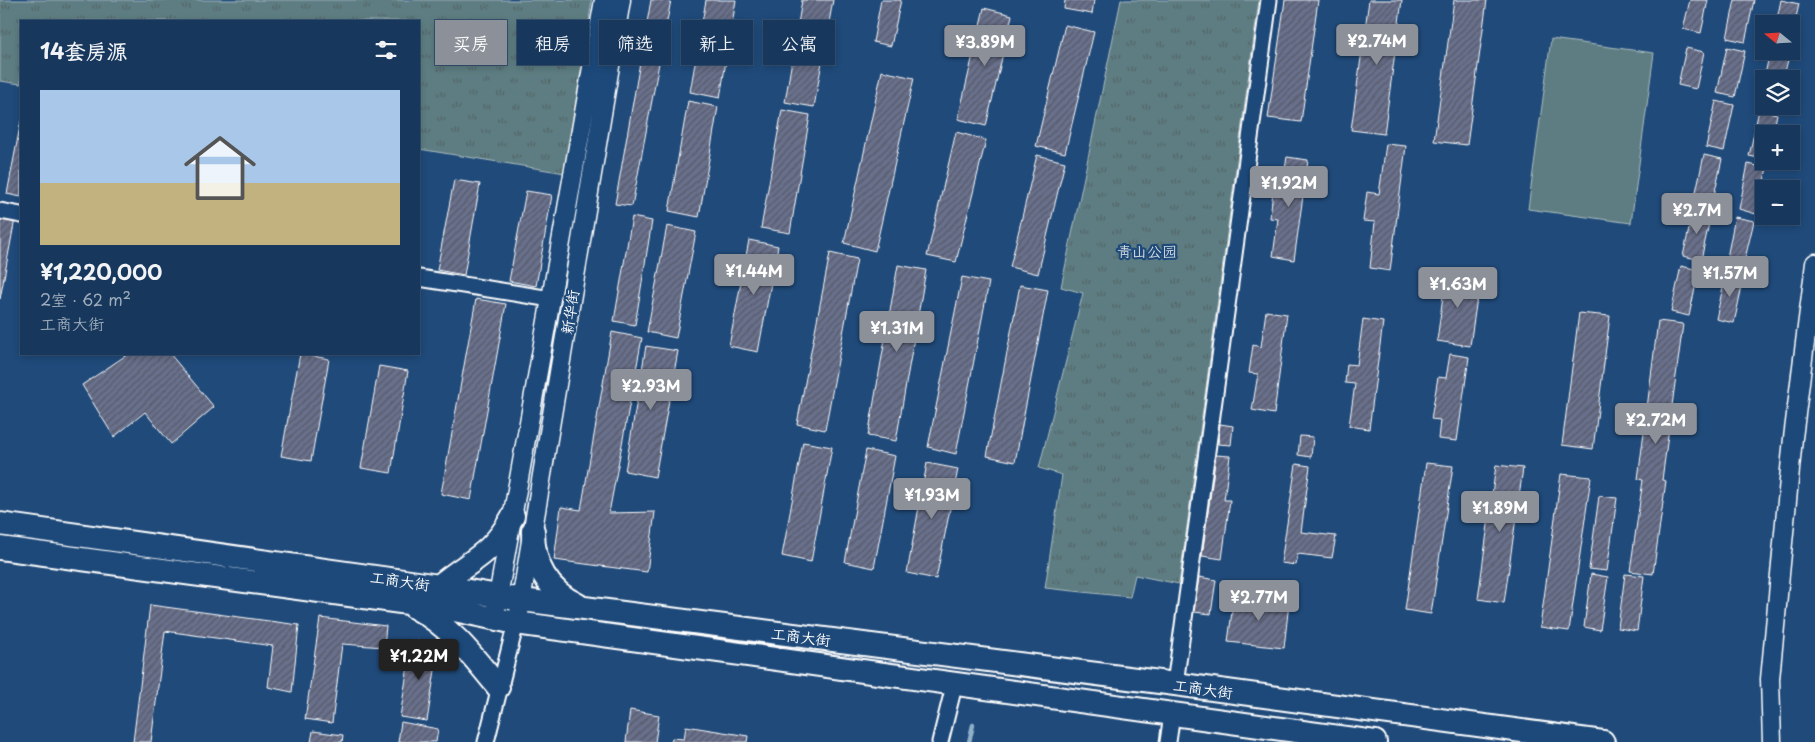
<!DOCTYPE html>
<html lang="zh">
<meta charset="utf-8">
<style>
body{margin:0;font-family:"Playpen Sans","LXGW WenKai TC",sans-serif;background:#244365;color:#f1f3f6;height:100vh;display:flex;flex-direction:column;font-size:19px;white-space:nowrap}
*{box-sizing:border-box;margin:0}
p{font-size:16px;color:#9eacbb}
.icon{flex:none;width:28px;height:28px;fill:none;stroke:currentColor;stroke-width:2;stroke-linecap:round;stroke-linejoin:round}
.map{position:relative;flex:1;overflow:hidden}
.details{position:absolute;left:20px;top:20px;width:400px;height:335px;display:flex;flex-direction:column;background:#17385c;border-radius:0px;box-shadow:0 2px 8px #0003,0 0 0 1px #365272}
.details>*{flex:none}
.guide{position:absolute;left:435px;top:20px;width:475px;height:45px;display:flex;gap:10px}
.needle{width:32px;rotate:288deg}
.controls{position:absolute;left:1755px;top:15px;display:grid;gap:10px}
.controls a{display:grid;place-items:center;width:45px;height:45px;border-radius:0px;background:#17385c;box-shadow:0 2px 8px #0003,0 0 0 1px #365272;font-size:25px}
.price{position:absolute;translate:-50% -42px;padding:0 11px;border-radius:5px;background:#8c9099;color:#fff;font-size:16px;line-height:32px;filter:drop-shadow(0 1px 2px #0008)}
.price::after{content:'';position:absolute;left:50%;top:30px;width:15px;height:11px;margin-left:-8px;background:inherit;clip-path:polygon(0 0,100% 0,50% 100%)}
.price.current{background:#222;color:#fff}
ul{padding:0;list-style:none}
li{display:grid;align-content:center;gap:10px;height:265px;padding:0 20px}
li span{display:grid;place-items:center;height:155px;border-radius:0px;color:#555}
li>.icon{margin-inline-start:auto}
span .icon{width:90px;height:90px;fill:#fffc;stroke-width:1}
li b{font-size:21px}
h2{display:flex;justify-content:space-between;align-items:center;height:60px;padding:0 20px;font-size:21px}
.chip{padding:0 18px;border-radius:0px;background:#17385c;box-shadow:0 2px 8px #0003,0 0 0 1px #365272;font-size:18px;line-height:45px}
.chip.current{background:#8c9099;color:#fff}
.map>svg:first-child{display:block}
.green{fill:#5d7d82;stroke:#aebec0}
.park{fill:url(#park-tufts);stroke:#aebec0}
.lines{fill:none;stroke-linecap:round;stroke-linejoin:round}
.stream{stroke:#90b0c8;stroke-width:4.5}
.building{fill:url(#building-hatch);stroke:#fff}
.minor-casing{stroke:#fff;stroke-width:19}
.tertiary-casing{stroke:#fff;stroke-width:21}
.primary-casing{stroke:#fff;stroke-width:26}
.minor{stroke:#1f4a7a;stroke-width:15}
.tertiary{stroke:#1f4a7a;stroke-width:18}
.primary{stroke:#1f4a7a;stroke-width:22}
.labels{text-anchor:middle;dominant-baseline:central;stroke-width:4.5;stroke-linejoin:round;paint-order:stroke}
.park-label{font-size:15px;fill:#d6dee0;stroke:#1f4a7a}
.street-label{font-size:15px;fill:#fff;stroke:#1f4a7a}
</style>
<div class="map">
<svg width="1815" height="742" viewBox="0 0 1815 742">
<defs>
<pattern id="park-tufts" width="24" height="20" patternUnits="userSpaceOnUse" patternTransform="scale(1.25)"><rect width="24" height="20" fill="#5d7d82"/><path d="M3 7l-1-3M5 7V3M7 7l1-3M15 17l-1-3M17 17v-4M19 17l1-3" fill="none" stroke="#546467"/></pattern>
<pattern id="building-hatch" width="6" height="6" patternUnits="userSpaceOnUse" patternTransform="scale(1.25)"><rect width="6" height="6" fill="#686f8c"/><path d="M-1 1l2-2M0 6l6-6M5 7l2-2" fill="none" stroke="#575a66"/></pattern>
</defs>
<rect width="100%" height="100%" fill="#1f4a7a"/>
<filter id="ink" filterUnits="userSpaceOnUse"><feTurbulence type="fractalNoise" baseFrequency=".02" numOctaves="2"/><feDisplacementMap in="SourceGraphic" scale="10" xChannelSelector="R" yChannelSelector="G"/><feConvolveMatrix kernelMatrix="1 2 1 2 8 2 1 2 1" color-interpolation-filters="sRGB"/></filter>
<g filter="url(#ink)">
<path class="green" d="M1551,39L1654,53L1631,223L1528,209Z"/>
<path class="park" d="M0,0H592L565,173L419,149V21H21V84L0,81Z
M1121,0H1259L1179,584L1135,575L1130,597L1045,588L1062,475L1039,468L1083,293L1061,287Z"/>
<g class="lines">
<path class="stream" d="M969,742L973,725"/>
</g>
<path class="building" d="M651,0H671L632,206L615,204Z
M706,0H736L720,98L690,92Z
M802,0H833L814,107L785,102Z
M881,0H901L891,46L873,42Z
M1065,0H1094L1092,14L1064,9Z
M1285,0H1318L1301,122L1268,118Z
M1369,0H1402L1384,134L1351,130Z
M1454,0H1487L1467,145L1434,141Z
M1690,0H1708L1701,33L1683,29Z
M1735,0H1754L1745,42L1727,38Z
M1781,0L1799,4L1791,40V24H1776Z
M984,8L1012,15L986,126L958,119Z
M1065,25L1094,32L1065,153L1036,146Z
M1727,47L1745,51L1735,97L1717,93Z
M1686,48L1704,52L1696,89L1678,85Z
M1769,56L1788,60L1783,79H1764Z
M882,71L914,78L875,251L844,243Z
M1764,82V102H1759Z
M688,101L718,107L699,217L669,211Z
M1716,101L1734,105L1724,151L1706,147Z
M782,110L810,115L790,233L761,228Z
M1759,110L1777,114L1773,134H1764V159L1749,156Z
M21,121V197L7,194Z
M956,132L986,140L956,262L927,256Z
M1386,144L1406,146L1390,271L1370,268L1375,222L1363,221L1367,192L1379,194Z
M1037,155L1065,162L1038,274L1010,267Z
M1704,155L1722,159L1712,205L1694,201Z
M1287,157L1308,160L1294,260L1273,256L1278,219L1270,218L1273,191L1281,192Z
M1748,164L1767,168L1756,214L1739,209Z
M454,180L480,184L464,275L437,270Z
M526,191L552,195L536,286L509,281Z
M1693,211L1711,214L1701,260L1683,256Z
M0,216L15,219L0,299Z
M632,217L652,221L635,325L614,321Z
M1735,217L1754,221L1743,267L1726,263Z
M667,226L696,232L676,338L647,332Z
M749,240L778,246L758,352L729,346Z
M830,253L857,259L825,430L797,424Z
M898,265L926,270L896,441L868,436Z
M1681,266L1699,270L1689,316L1671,312Z
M1446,273L1480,277L1470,346L1437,341Z
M1726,273L1744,277L1734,323L1716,319Z
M962,277L989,282L956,454L928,447Z
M1020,285L1048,290L1015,462L987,456Z
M476,299L506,304L471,500L441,494Z
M1266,311L1287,314L1274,414L1252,410L1258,374L1249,373L1253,345L1261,347Z
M1579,313L1610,316L1593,449L1562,445Z
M1363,319L1383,322L1369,429L1349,426L1355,384L1345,383L1347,364L1357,365Z
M1658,321L1683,324L1662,480L1666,481L1653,574L1630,571L1643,480L1638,479Z
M612,332L642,338L609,513L655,512L647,572L554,560L561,507L581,510Z
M646,346L678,351L655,477L625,471Z
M128,354H170L214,407L171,444L145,412L114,437L82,385Z
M300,354L329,359L311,461L281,456Z
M1450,354L1469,357L1457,441L1438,439L1440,420L1431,419L1438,377L1446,378Z
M379,366L408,371L391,473L361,468Z
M1220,424L1233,426L1231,445L1218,444Z
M1300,436L1313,437L1311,457L1298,455Z
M803,442L832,447L811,562L782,556Z
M866,450L895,456L874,568L845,562Z
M1216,455L1230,456L1224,500H1230L1222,559L1202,556Z
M927,463L958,469L936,579L907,573Z
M1426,463L1453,466L1431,614L1405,610Z
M1296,464L1310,466L1301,532L1336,536L1332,558L1298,554L1296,565L1281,563Z
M1496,465L1523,468L1504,603L1478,599Z
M1561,474L1591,477L1569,631L1540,627Z
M1599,496L1617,498L1607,571L1589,569Z
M1591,574L1608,577L1600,630L1584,627Z
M1625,574L1644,576L1637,631L1618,628Z
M1199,577L1216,580L1211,614L1194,612Z
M1234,596L1289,603L1284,648L1228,642Z
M150,605L299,625L292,692L268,687L273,646L165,631L151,742H133Z
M320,618L386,626L384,647L342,644L332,723L305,719Z
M412,640L439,645L427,721L400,717Z
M630,710L659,715L655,742H626Z
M401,722L438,729L436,742H398Z
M686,726L748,736L747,742H671L672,738L684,739Z
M313,731L343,735L342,742H311Z"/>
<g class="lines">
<defs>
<path id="minor" d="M0,211L21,215
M419,278L551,299
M1175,684L1269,0
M486,742L516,623
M940,742L955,682
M1168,742L1172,714"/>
<path id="tertiary" d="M496,608L604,0
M519,613L621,0
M1772,742L1770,679L1793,438L1815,263"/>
<path id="primary" d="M0,524L439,586L522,600L1175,684L1603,742
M533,531C533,565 548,591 578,605
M0,548L445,608L516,623L1375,742
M439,586C471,559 490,557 513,516
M414,607C450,626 473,656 498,687"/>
</defs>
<use href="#minor" class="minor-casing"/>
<use href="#tertiary" class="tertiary-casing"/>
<use href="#primary" class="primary-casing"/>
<use href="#minor" class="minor"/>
<use href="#tertiary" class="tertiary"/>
<use href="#primary" class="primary"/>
</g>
</g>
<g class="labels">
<g class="park-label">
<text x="1147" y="250">青山公园</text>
</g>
<g class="street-label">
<text transform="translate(569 312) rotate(-81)">新华街</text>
<text transform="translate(400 580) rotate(8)">工商大街</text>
<text transform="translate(801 636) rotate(7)">工商大街</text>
<text transform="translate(1203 688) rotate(8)">工商大街</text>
</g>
</g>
</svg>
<div class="controls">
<a><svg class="needle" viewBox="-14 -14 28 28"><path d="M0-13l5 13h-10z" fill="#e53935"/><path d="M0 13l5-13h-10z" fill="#9eacbb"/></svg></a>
<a><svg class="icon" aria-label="layers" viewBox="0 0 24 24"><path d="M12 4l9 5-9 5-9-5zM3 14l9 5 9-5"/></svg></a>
<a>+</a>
<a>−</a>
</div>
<b class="price" style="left:1377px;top:66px">¥2.74M</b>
<b class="price" style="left:985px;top:67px">¥3.89M</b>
<b class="price" style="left:1289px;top:208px">¥1.92M</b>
<b class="price" style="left:1697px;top:235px">¥2.7M</b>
<b class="price" style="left:754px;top:296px">¥1.44M</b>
<b class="price" style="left:1730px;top:298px">¥1.57M</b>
<b class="price" style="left:1458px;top:309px">¥1.63M</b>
<b class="price" style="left:897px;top:353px">¥1.31M</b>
<b class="price" style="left:651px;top:411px">¥2.93M</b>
<b class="price" style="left:1656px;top:445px">¥2.72M</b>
<b class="price" style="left:932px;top:520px">¥1.93M</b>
<b class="price" style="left:1500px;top:533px">¥1.89M</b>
<b class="price" style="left:1259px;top:622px">¥2.77M</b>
<b class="price current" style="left:419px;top:681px">¥1.22M</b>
<div class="guide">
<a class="chip current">买房</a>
<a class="chip">租房</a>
<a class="chip">筛选</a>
<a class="chip">新上</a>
<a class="chip">公寓</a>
</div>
<section class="details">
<h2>14套房源<svg class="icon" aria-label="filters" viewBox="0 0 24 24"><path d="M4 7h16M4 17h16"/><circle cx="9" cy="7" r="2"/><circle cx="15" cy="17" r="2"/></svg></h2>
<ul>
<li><span style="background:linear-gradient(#a9c7e8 60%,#c2b280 0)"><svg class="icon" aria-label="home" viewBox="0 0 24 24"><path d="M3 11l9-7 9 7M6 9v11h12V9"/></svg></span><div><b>¥1,220,000</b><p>2室 · 62 m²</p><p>工商大街</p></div></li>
</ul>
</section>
</div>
